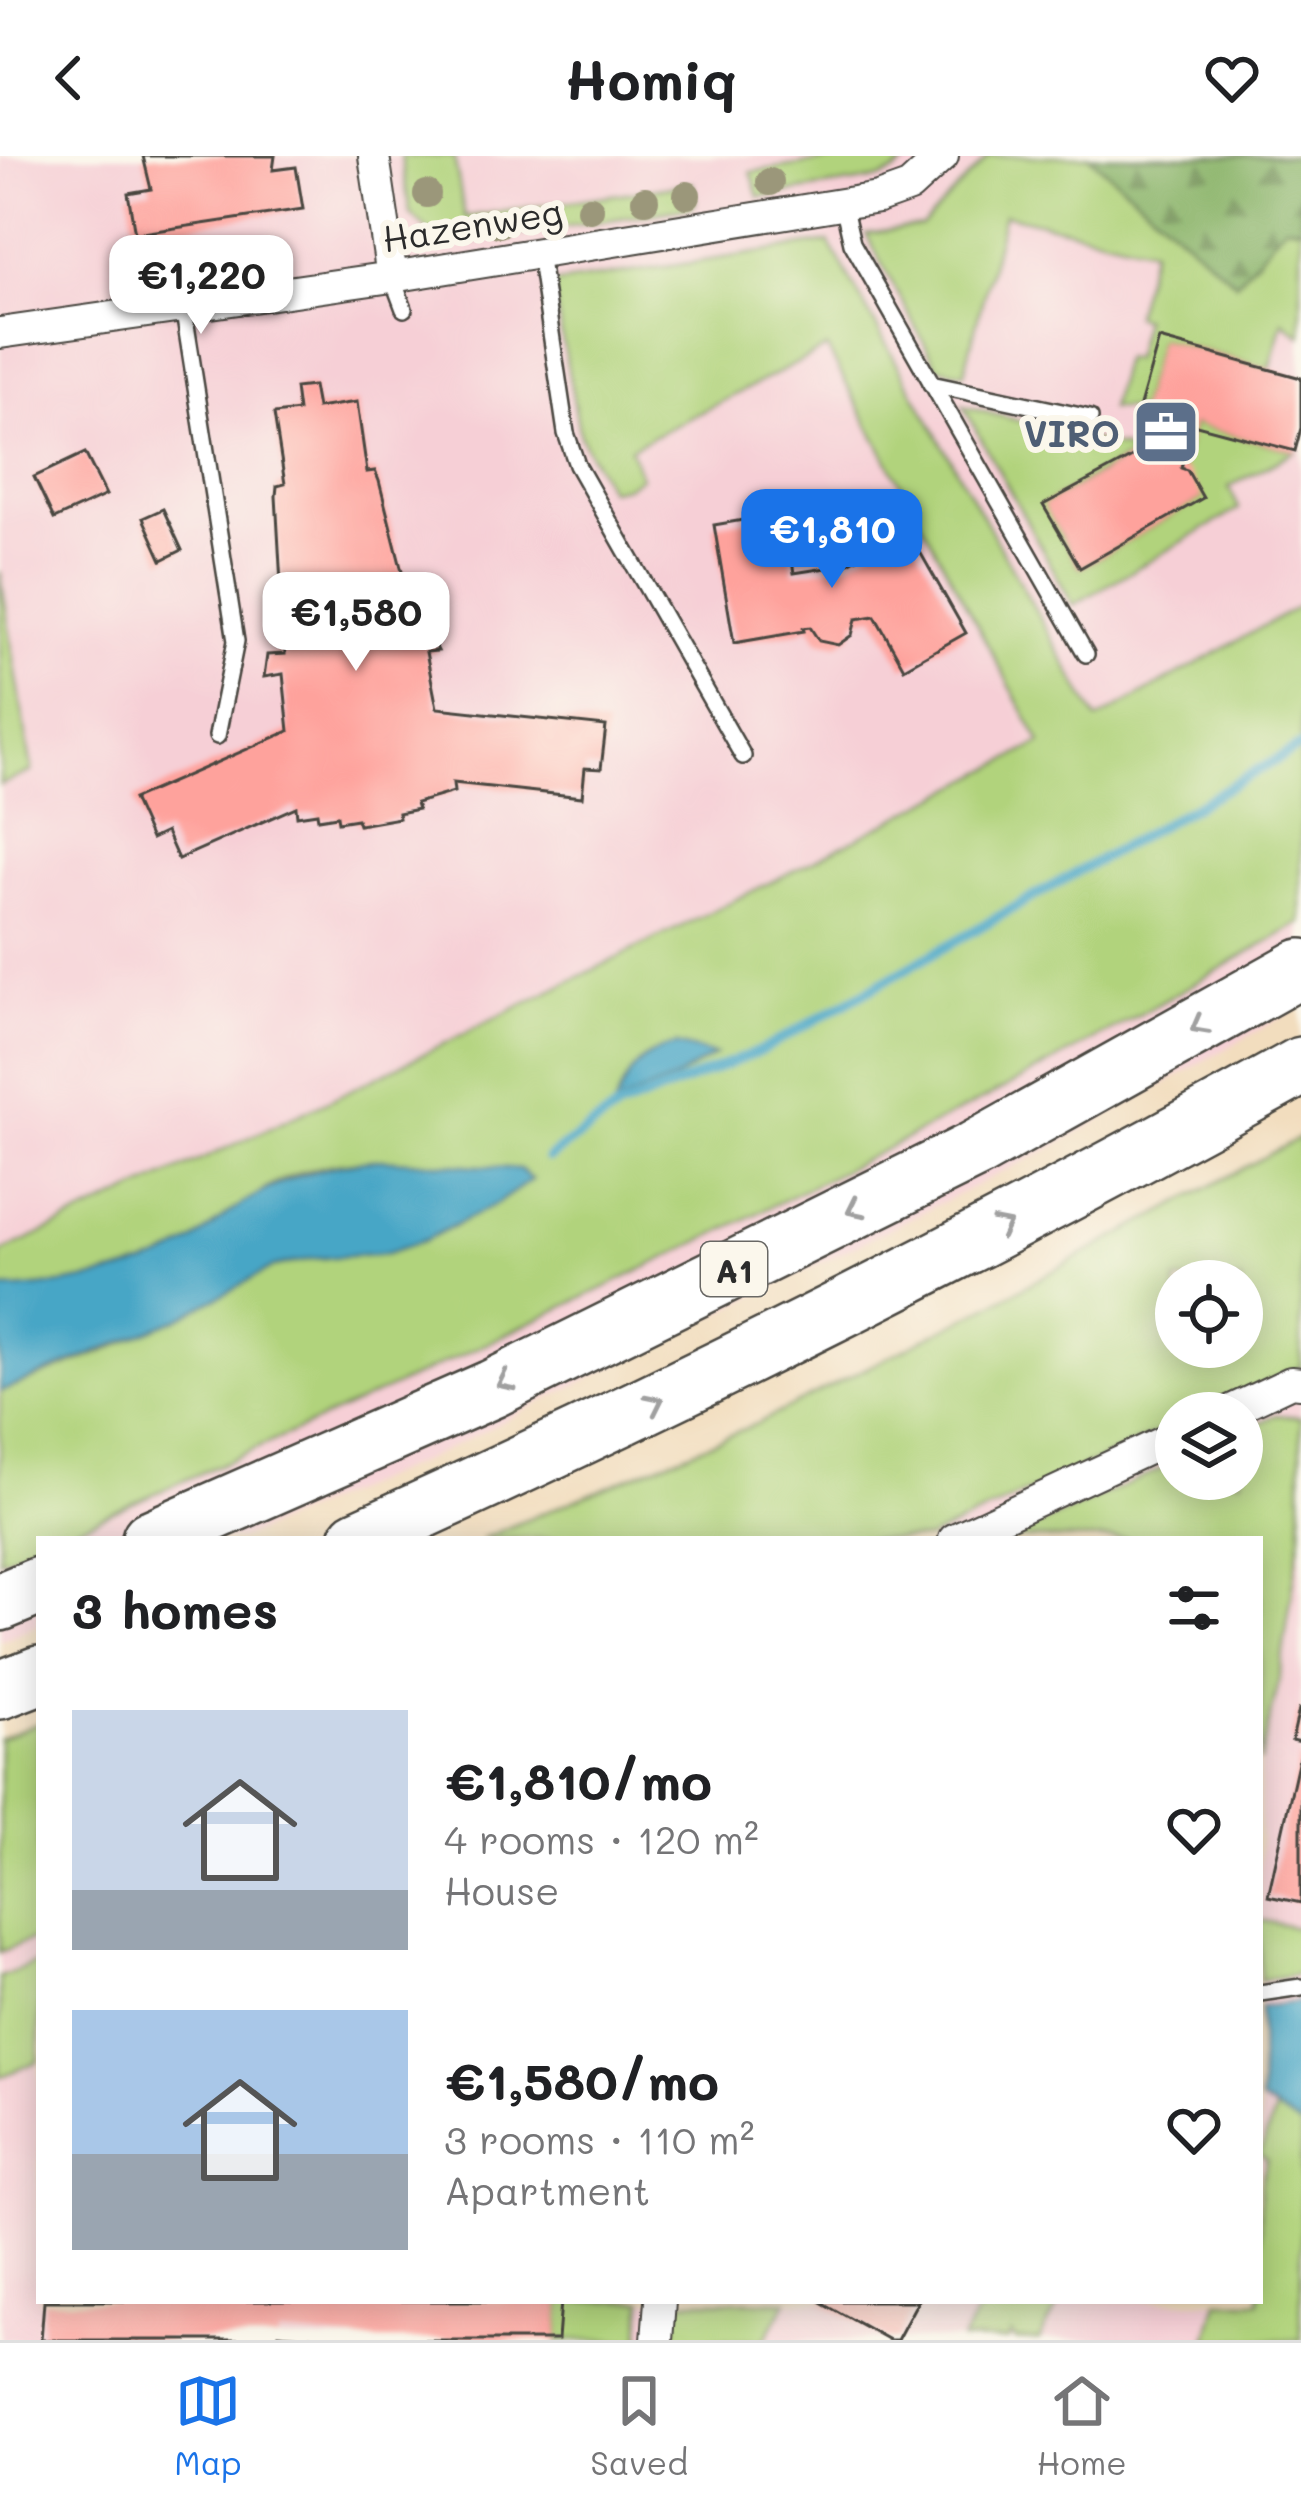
<!DOCTYPE html>
<meta charset="utf-8">
<style>
body{margin:0;font-family:Mali,sans-serif;background:#f6f6f6;color:#202124;height:100vh;display:flex;flex-direction:column;font-size:45px;white-space:nowrap}
*{box-sizing:border-box;margin:0}
p{font-size:39px;color:#757577}
.icon{flex:none;width:66px;height:66px;fill:none;stroke:currentColor;stroke-width:2;stroke-linecap:round;stroke-linejoin:round}
.map{position:relative;flex:1;overflow:hidden}
.sheet{position:absolute;left:36px;top:1380px;width:1227px;height:768px;display:flex;flex-direction:column;background:#fff;border-radius:0px;box-shadow:0 6px 30px #0003}
.sheet>*{flex:none}
.buttons{position:absolute;left:1155px;top:1104px;display:grid;gap:24px}
.buttons a{display:grid;place-items:center;width:108px;height:108px;border-radius:50%;background:#fff;box-shadow:0 6px 30px #0003;font-size:60px}
.price{position:absolute;translate:-50% -102px;padding:0 27px;border-radius:24px;background:#fff;color:#222;font-size:39px;line-height:78px;filter:drop-shadow(0 3px 6px #0008)}
.price::after{content:'';position:absolute;left:50%;top:72px;width:36px;height:27px;margin-left:-18px;background:inherit;clip-path:polygon(0 0,100% 0,50% 100%)}
.price.selected{background:#1a73e8;color:#fff}
ul{padding:0;list-style:none}
li{display:flex;align-items:center;gap:36px;height:300px;padding:0 36px}
li span{display:grid;place-items:center;flex:none;width:336px;height:240px;border-radius:0px;color:#555}
li>.icon{margin-inline-start:auto}
span .icon{width:144px;height:144px;fill:#fffc;stroke-width:1}
li b{font-size:51px}
h2{display:flex;justify-content:space-between;align-items:center;height:144px;padding:0 36px;font-size:51px}
header{display:flex;justify-content:space-between;align-items:center;height:156px;padding:0 36px;background:#fff;font-size:54px;font-weight:700}
.dock{display:flex;justify-content:space-around;align-items:center;height:168px;border-top:3px solid #e0e0e0;background:#fff;font-size:33px;color:#757577}
.dock a{display:grid;justify-items:center;gap:6px}
.dock .selected{color:#1a73e8}
.map>svg:first-child{display:block}
.built{fill:#f6cfd6;fill-rule:evenodd}
.green{fill:#b1d37c;stroke:#6e7f54;stroke-width:3;fill-rule:evenodd}
.forest{fill:url(#forest-firs);stroke:#5c704c;stroke-width:3}
.water{fill:#47a6c6;stroke:#396878;stroke-width:3}
.lines{fill:none;stroke-linecap:round;stroke-linejoin:round}
.stream{stroke:#47a6c6;stroke-width:10}
.building{fill:#fea29c}
.lane-casing{stroke:#494641;stroke-width:20}
.street-casing{stroke:#494641;stroke-width:34}
.highway-casing{stroke:#494641;stroke-width:62}
.lane{stroke:#fff;stroke-width:15}
.street{stroke:#fff;stroke-width:30}
.highway{stroke:#fff;stroke-width:57}
.tree{fill:#9b977a}
.oneway{stroke:#a0a0a0}
.labels{text-anchor:middle;dominant-baseline:central;stroke-width:12;stroke-linejoin:round;paint-order:stroke}
.shield{fill:#fbf7ec;stroke:#696865;stroke-width:3}
.shield-label{font-size:33px;font-weight:bold;fill:#2b2b2b}
.street-label{font-size:36px;fill:#2b2b2b;stroke:#fbf7ec}
.service-label{font-size:36px;font-weight:bold;fill:#4e5e75;stroke:#fbf7ec;text-anchor:end}
</style>
<header><svg class="icon" aria-label="back" viewBox="0 0 24 24"><path d="M15 5l-7 7 7 7"/></svg>Homiq<svg class="icon" aria-label="heart" viewBox="0 0 24 24"><path d="M12 20l-8-8c-3-5 5-10 8-4 3-6 11-1 8 4z"/></svg></header>
<div class="map">
<svg width="1301" height="2184" viewBox="0 0 1301 2184">
<defs>
<pattern id="forest-firs" width="22" height="20" patternUnits="userSpaceOnUse" patternTransform="scale(3)"><rect width="22" height="20" fill="#8cb56c"/><path d="M5 1l3.5 6h-7zM16 11l3.5 6h-7z" fill="#739359"/></pattern>
</defs>
<rect width="100%" height="100%" fill="#fbf7ec"/>
<filter id="ink" filterUnits="userSpaceOnUse"><feTurbulence type="fractalNoise" baseFrequency=".00833" numOctaves="2"/><feDisplacementMap in="SourceGraphic" scale="24" xChannelSelector="R" yChannelSelector="G"/><feConvolveMatrix kernelMatrix="1 2 1 2 8 2 1 2 1" color-interpolation-filters="sRGB"/></filter>
<filter id="wash" filterUnits="userSpaceOnUse"><feTurbulence type="fractalNoise" baseFrequency=".004" numOctaves="4" result="noise"/><feDisplacementMap in="SourceGraphic" scale="48" xChannelSelector="R" yChannelSelector="G"/><feGaussianBlur stdDeviation="2.7" result="paint"/><feColorMatrix in="noise" values="0 0 0 0 0 0 0 0 0 0 0 0 0 0 0 0 0 1.4 0 .05"/><feComposite in="paint" operator="in"/></filter>
<g filter="url(#wash)">
<rect width="100%" height="100%" fill="#f2ddbe"/>
<path class="built" d="M0,0H1301V850L1051,992L427,1303L240,1383H39V1468L0,1485Z
M1301,1006V2184H0V1601L39,1586V2145H1260V1383H527ZM1176,1125H1242V1191H1176ZM1176,1257H1242V1323H1176Z"/>
<path class="green" d="M401,0H454L465,61L693,27L696,47L692,51L467,86L429,75L410,57Z
M858,0H915L895,16L879,23L759,41L751,16Z
M989,0H1089L1236,126L1285,69L1301,71V180L1283,165L1270,213L1159,183L1139,253H1110L1123,202L1133,203L1143,163L1134,160L1152,93L1004,58L964,217L937,211L866,78L922,70Z
M829,86L1097,564L1301,449V767C1196,826 1091,888 984,943C677,1101 366,1248 49,1383H39V1387L0,1404V1236L111,1193L274,1111L310,1103L387,1097L457,1069L530,1023C458,1014 383,994 312,1013C254,1028 227,1069 179,1094C134,1118 51,1133 0,1133V1097L326,946L789,717L1041,587L827,192L630,292L641,321L627,330L609,333L580,280L552,128Z
M963,250L1123,292L1131,299L1044,349L1080,412L1202,342L1181,312L1193,268L1295,295L1229,331L1239,353L1073,449Z
M0,415L32,615L0,629Z
M1301,981V1210L1199,1257H1176V1268L927,1383H481L756,1268L981,1154ZM1176,1125H1242V1191H1176Z
M1276,1259L1301,1261V1376L1279,1524L1260,1607V1383H1009L1176,1306V1323H1242V1275Z
M39,1567V1781L0,1796V1583Z
M1260,1764L1301,1773V1818L1260,1824Z
M39,1806V1905L0,1921V1821Z
M1275,1954L1301,1971V2184H1207L1218,2145H1260V2029L1267,2005L1260,1999Z
M561,2145H643L640,2184H558Z
M678,2145H787L765,2184H675Z
M983,2145H1061L1039,2184H1016L1011,2178L1008,2184H962Z"/>
<path class="forest" d="M1089,0H1301V71L1285,69L1236,127Z"/>
<path class="water" d="M676,889L715,899L671,925L615,949C627,917 641,896 676,889Z
M380,1003L520,1013L531,1024L496,1048L425,1084L387,1097L310,1103L274,1111L176,1164L0,1236V1133C51,1133 137,1118 181,1093C200,1083 215,1066 233,1054C280,1021 324,1009 380,1003Z
M1301,1845V1971L1260,1945V1851Z"/>
<g class="lines">
<path class="stream" d="M548,1002L618,953L762,894L1301,590"/>
</g>
<g id="blocks">
<path class="building" d="M143,0H275L273,14L296,11L303,53L135,78L128,37L151,33Z
M1159,183L1301,222V272L1295,295L1193,268L1181,312L1187,314L1203,342L1080,412L1043,349L1134,300L1146,255L1139,253Z
M313,230L317,252L357,246L367,316L375,315L379,325L413,459L417,471L424,467L438,495L426,496L437,552L606,570L601,613L585,612L582,641L453,627L454,636L416,647L418,653L398,657L399,662L359,669L357,663L338,666L337,660L318,663L317,657L297,660L296,651L178,703L166,676L151,683L133,643L289,575L283,518L264,521L267,499L285,498L276,340L277,330L285,328L274,258L298,255L295,232Z
M85,297L106,339L54,363L34,321Z
M163,353L182,394L162,404L143,362Z
M784,357L794,417L845,409L907,373L966,477L904,512L875,460L856,463L852,479L838,489L819,485L810,471L803,472L804,475L734,487L714,369Z
M1299,1553L1301,1554V1586L1292,1584Z
M1299,1602H1301V1747L1268,1740Z
M44,2145H561L558,2184H361L279,2178V2184H41Z
M819,2145H918L897,2184H889Z"/>
</g>
</g>
<g filter="url(#ink)">
<use href="#blocks" fill-opacity="0" stroke="#494641" stroke-width="3"/>
<g class="lines">
<defs>
<path id="lane" d="M843,48L852,87L1086,498
M539,97L566,277L577,309L743,600
M392,121L404,153
M183,150L236,485L217,580
M931,228L1090,262
M1260,1837L1301,1831"/>
<path id="street" d="M374,0L392,121
M0,177L392,121L878,42L909,31L943,0
M1225,1257L1291,1226L1301,1227
M954,1383L1176,1280
M657,2184L660,2145"/>
<path id="highway" d="M151,1383L492,1233L975,994L1301,812
M358,1383C679,1239 993,1081 1301,910
M0,1446L39,1430
M0,1534L39,1519"/>
</defs>
<use href="#lane" class="lane-casing"/>
<use href="#street" class="street-casing"/>
<use href="#highway" class="highway-casing"/>
<use href="#lane" class="lane"/>
<use href="#street" class="street"/>
<use href="#highway" class="highway"/>
</g>
<g class="tree">
<circle cx="770" cy="26" r="14"/>
<circle cx="427" cy="38" r="14"/>
<circle cx="687" cy="39" r="14"/>
<circle cx="645" cy="44" r="14"/>
<circle cx="590" cy="53" r="14"/>
<circle cx="543" cy="60" r="14"/>
<circle cx="499" cy="68" r="14"/>
</g>
<defs><path id="oneway-chevron" d="M-2-3.5L2.5 0L-2 3.5" fill="none" stroke-width="1.6" stroke-linecap="round" stroke-linejoin="round" transform="scale(3)"/></defs>
<g class="oneway">
<use href="#oneway-chevron" transform="translate(1199 870) rotate(151)"/>
<use href="#oneway-chevron" transform="translate(855 1053) rotate(154)"/>
<use href="#oneway-chevron" transform="translate(1003 1070) rotate(-27)"/>
<use href="#oneway-chevron" transform="translate(505 1226) rotate(154)"/>
<use href="#oneway-chevron" transform="translate(655 1247) rotate(-26)"/>
</g>
</g>
<defs>
<symbol id="office-square" viewBox="-11 -11 22 22"><rect x="-9" y="-9" width="18" height="18" rx="4" fill="#5c6f8a" stroke="#fbf7ec"/><path d="M-6-3h4V-5.5h4V-3h4V5H-6ZM-1-4.5V-3h2v-1.5ZM-6 0V1H6V0Z" fill="#fff"/></symbol>
</defs>
<g fill-rule="evenodd">
<use href="#office-square" x="1128" y="238" width="76" height="76"/>
</g>
<g class="labels">
<rect class="shield" x="701" y="1086" width="66" height="54" rx="9"/>
<g class="shield-label">
<text x="734" y="1113">A1</text>
</g>
<g class="street-label">
<text transform="translate(472 68) rotate(-9)">Hazenweg</text>
</g>
<g class="service-label">
<text x="1120" y="276">VIRO</text>
</g>
</g>
</svg>
<div class="buttons">
<a><svg class="icon" aria-label="locate" viewBox="0 0 24 24"><circle cx="12" cy="12" r="6"/><path d="M12 2v4M12 18v4M2 12h4M18 12h4"/></svg></a>
<a><svg class="icon" aria-label="layers" viewBox="0 0 24 24"><path d="M12 4l9 5-9 5-9-5zM3 14l9 5 9-5"/></svg></a>
</div>
<b class="price" style="left:201px;top:181px">€1,220</b>
<b class="price selected" style="left:832px;top:435px">€1,810</b>
<b class="price" style="left:356px;top:518px">€1,580</b>
<section class="sheet">
<h2>3 homes<svg class="icon" aria-label="filters" viewBox="0 0 24 24"><path d="M4 7h16M4 17h16"/><circle cx="9" cy="7" r="2"/><circle cx="15" cy="17" r="2"/></svg></h2>
<ul>
<li><span style="background:linear-gradient(#c9d6e8 75%,#9aa5b1 0)"><svg class="icon" aria-label="home" viewBox="0 0 24 24"><path d="M3 11l9-7 9 7M6 9v11h12V9"/></svg></span><div><b>€1,810/mo</b><p>4 rooms · 120 m²</p><p>House</p></div><svg class="icon" aria-label="heart" viewBox="0 0 24 24"><path d="M12 20l-8-8c-3-5 5-10 8-4 3-6 11-1 8 4z"/></svg></li>
<li><span style="background:linear-gradient(#a9c7e8 60%,#9aa5b1 0)"><svg class="icon" aria-label="home" viewBox="0 0 24 24"><path d="M3 11l9-7 9 7M6 9v11h12V9"/></svg></span><div><b>€1,580/mo</b><p>3 rooms · 110 m²</p><p>Apartment</p></div><svg class="icon" aria-label="heart" viewBox="0 0 24 24"><path d="M12 20l-8-8c-3-5 5-10 8-4 3-6 11-1 8 4z"/></svg></li>
</ul>
</section>
</div>
<nav class="dock">
<a class="selected"><svg class="icon" aria-label="map" viewBox="0 0 24 24"><path d="M3 6l6-2 6 2 6-2v14l-6 2-6-2-6 2zM9 4v14M15 6v14"/></svg>Map</a>
<a><svg class="icon" aria-label="saved" viewBox="0 0 24 24"><path d="M7 4h10v16l-5-4-5 4z"/></svg>Saved</a>
<a><svg class="icon" aria-label="home" viewBox="0 0 24 24"><path d="M3 11l9-7 9 7M6 9v11h12V9"/></svg>Home</a>
</nav>
